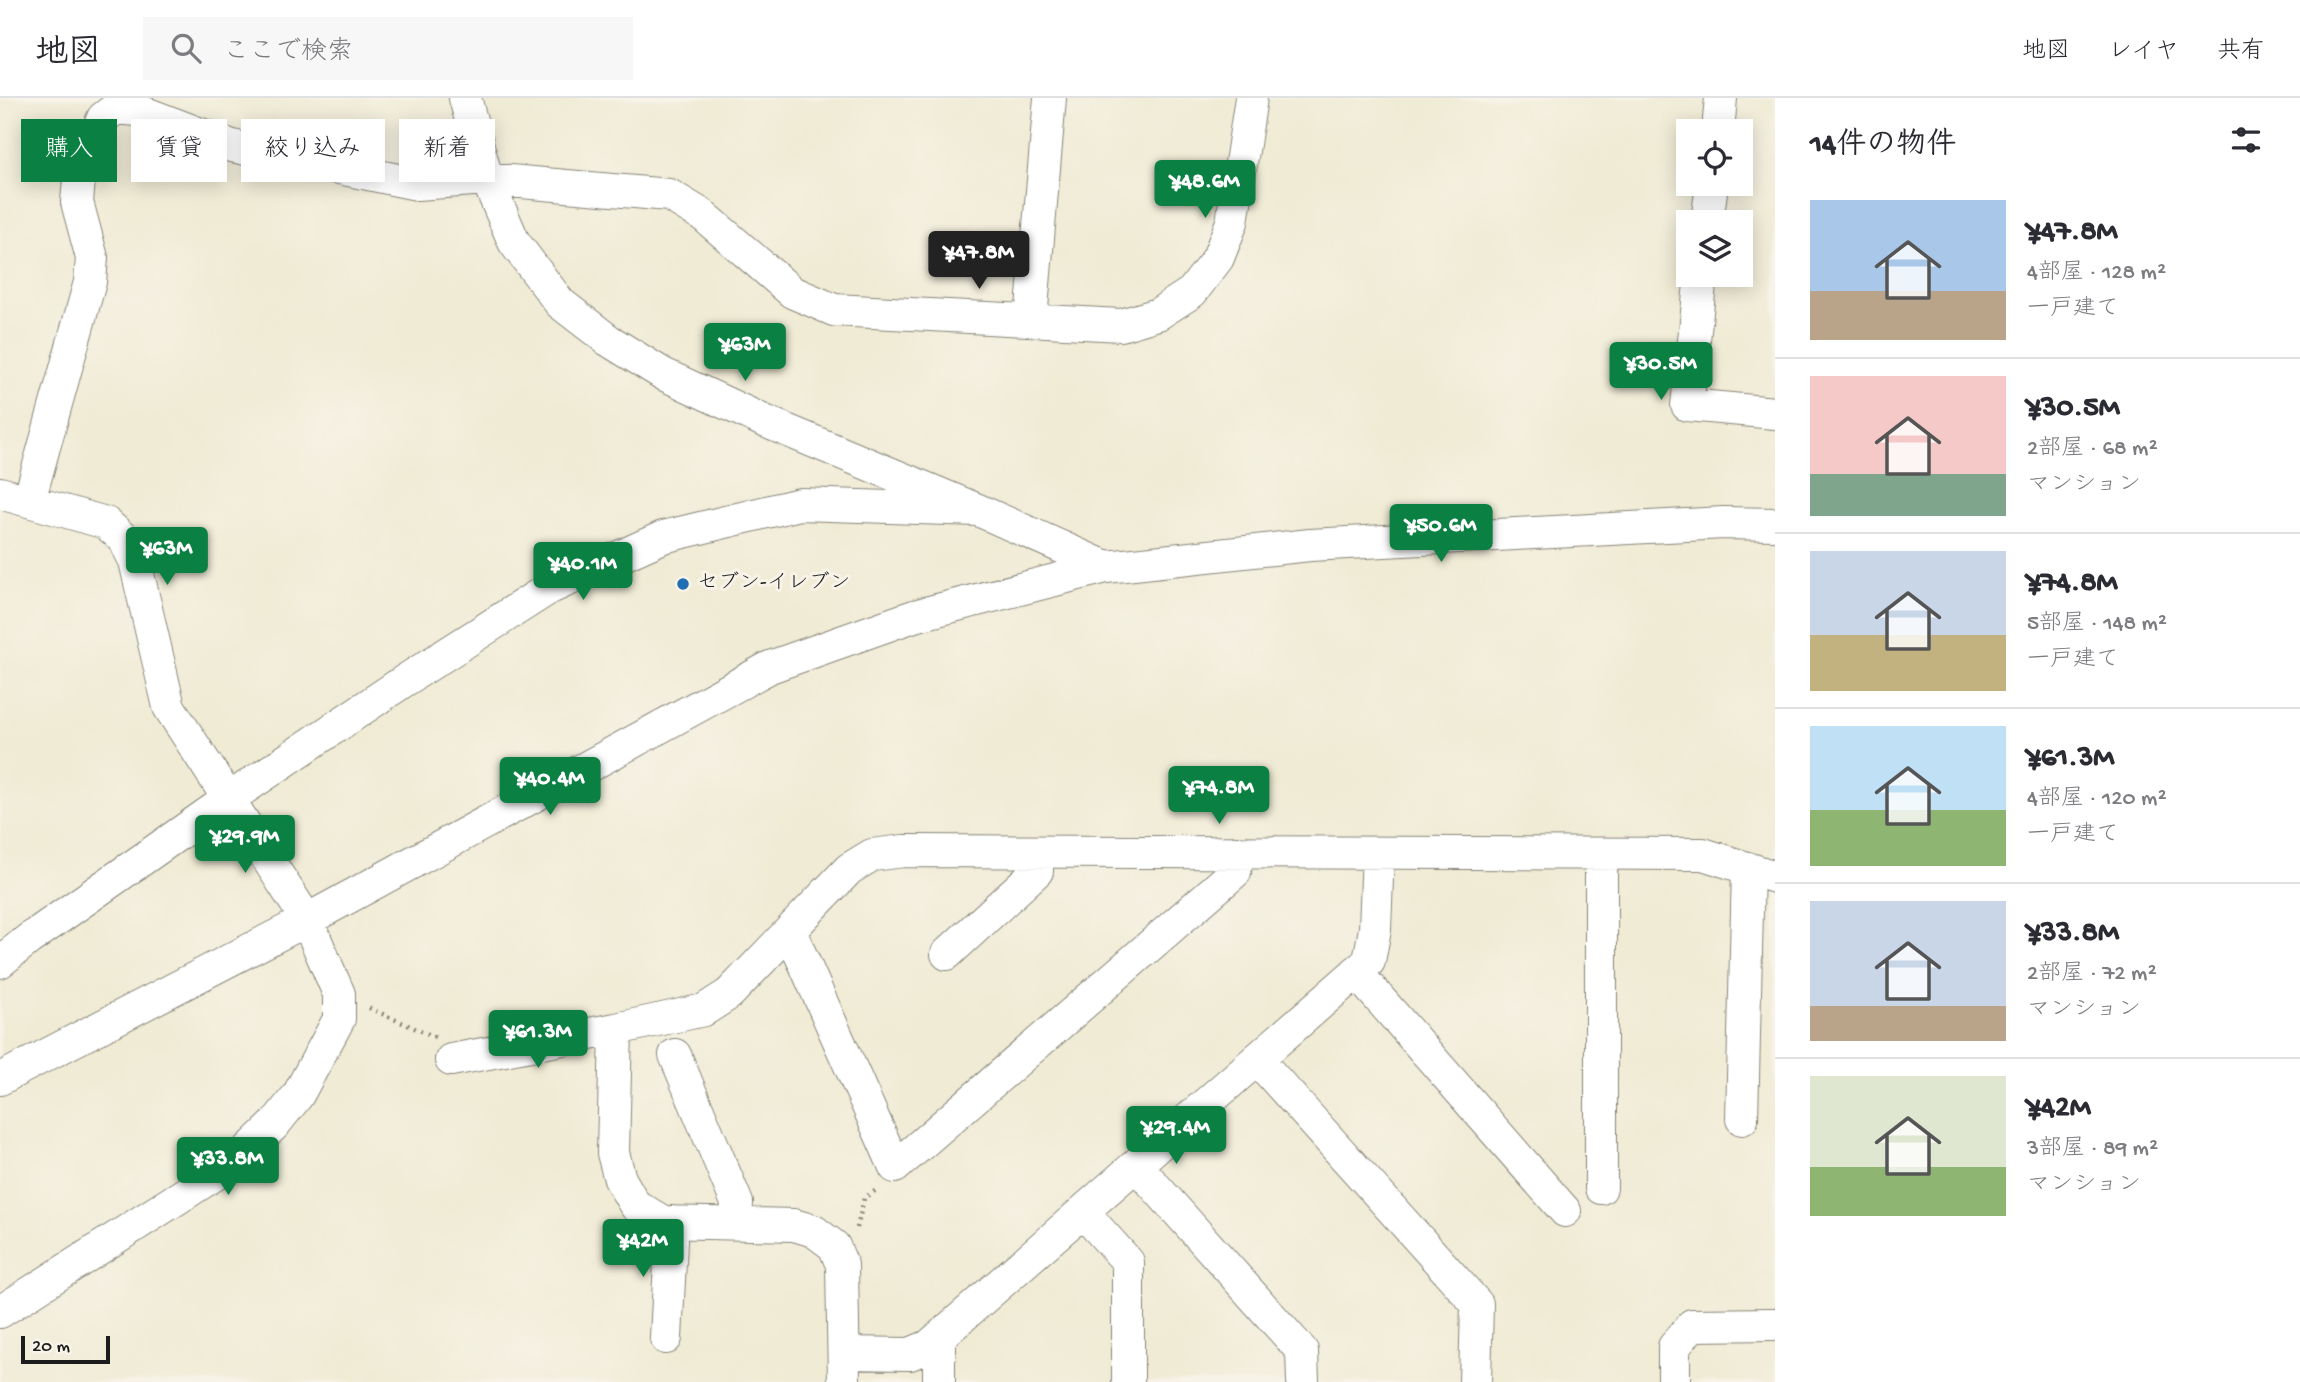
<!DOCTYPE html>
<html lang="ja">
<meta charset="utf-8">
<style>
body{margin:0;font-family:"Gochi Hand","Klee One",sans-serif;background:#f7f7f7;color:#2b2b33;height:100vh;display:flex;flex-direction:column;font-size:26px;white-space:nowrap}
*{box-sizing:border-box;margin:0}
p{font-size:23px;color:#7c7c81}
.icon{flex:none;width:38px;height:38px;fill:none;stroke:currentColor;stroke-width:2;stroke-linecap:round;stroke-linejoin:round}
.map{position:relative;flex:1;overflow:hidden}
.sheet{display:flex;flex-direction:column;background:#fff;width:525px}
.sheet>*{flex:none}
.banner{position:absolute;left:21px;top:21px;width:665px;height:63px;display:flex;gap:14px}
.buttons{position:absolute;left:1676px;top:21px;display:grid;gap:14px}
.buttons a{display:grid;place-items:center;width:77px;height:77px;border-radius:0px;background:#fff;box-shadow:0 4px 18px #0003;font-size:35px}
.scale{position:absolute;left:21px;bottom:18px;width:89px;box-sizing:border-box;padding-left:7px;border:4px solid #1c1c1c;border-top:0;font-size:19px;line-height:24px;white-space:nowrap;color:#1c1c1c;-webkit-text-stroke:5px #f7f3e8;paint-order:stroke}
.price{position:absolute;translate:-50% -60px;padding:0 16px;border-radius:7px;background:#0b8043;color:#fff;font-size:23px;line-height:46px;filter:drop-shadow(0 2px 4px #0008)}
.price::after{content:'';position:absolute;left:50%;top:42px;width:21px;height:16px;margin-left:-10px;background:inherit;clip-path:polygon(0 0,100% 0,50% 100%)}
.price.on{background:#222;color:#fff}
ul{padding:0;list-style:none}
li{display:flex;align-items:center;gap:21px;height:175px;padding:0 35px}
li+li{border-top:2px solid #e1e1e2}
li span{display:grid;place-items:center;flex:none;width:196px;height:140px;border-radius:0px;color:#555}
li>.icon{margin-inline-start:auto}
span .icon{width:84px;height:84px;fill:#fffc;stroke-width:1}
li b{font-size:30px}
h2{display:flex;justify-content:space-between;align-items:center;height:84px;padding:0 35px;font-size:30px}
.tag{padding:0 24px;border-radius:0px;background:#fff;box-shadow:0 4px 18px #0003;font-size:24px;line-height:63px}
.tag.on{background:#0b8043;color:#fff}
header{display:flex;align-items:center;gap:42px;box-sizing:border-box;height:98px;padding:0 35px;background:#fff;border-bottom:2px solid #e1e1e2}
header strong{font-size:33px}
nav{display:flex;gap:38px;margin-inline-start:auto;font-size:24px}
.search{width:490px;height:63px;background:#f7f7f7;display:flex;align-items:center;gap:18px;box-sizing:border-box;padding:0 24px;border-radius:0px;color:#7c7c81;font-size:26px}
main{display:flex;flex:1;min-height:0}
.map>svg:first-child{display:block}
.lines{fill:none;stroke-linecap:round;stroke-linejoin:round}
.minor-casing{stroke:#868478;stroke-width:34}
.path{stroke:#868478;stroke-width:4.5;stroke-dasharray:2 5;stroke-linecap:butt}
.minor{stroke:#fff;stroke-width:32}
.poi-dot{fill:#1f6fb2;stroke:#f7f3e8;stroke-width:2.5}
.labels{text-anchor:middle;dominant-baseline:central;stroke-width:6;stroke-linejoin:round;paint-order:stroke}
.poi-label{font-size:21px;fill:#1c1c1c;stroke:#f7f3e8;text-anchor:start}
</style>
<header>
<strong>地図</strong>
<div class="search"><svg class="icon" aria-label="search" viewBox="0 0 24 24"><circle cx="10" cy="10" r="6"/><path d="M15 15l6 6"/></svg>ここで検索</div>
<nav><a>地図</a><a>レイヤ</a><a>共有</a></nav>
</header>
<main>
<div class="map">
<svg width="1775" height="1284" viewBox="0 0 1775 1284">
<rect width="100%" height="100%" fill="#f7f3e8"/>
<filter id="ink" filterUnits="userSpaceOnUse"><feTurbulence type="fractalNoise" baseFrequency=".0143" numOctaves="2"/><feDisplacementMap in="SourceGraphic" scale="14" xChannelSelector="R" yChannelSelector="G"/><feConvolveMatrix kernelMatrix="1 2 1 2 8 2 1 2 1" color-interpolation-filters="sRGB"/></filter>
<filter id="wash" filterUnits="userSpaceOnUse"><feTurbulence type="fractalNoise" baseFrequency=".00686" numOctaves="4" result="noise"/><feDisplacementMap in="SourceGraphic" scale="28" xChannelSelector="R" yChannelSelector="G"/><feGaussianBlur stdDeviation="1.57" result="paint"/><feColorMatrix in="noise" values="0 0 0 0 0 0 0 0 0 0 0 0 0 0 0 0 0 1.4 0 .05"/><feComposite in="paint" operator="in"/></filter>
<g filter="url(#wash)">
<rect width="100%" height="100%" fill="#f0ebd4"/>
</g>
<g filter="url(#ink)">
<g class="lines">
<defs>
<path id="minor" d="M465,0L487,81L514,144L560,205L608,242L663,276L762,322L978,412L1106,469
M1718,33L1721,0
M1707,124L1712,86
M1701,177L1687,307L1775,315
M1031,222L1050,0
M0,395L106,425L124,441L135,463L169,609L307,822L339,896V921L298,997L274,1027L239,1061L0,1214
M29,403L90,184L92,160L77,104L80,71L103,20L116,10L137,12L232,48L417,86L487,81L669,97L704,118L792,194L834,212L1121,227L1158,216L1192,194L1218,160L1232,124L1251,0
M790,833L895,1069L1235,774L1237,754
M947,856L1037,773V754
M0,864L29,841L227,702L404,583L548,491L663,439L800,406L978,412
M1356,874L1565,1113
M675,957L737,1105L736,1125
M1257,961L1477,1206L1475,1284
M451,962L616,931
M0,981L307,822L770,569L914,518L1106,469L1310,447L1724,425L1775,426
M1742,1021L1748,770
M1136,1067L1302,1253L1303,1284
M1601,1090V757
M1083,1114L1128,1164V1284
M666,1240L672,1124
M939,1240V1284
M844,1255L910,1256L929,1248L1369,863L1375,831L1378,755
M844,1284L842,1167L834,1148L814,1133L794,1127L663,1124L635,1107L620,1081L613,1055L616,931L704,912L729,896L849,771L872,757L904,753L1703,756L1775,779
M1674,1284V1249L1692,1227L1775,1226"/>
</defs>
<use href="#minor" class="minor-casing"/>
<path class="path" d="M369,910L435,939
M857,1130L864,1100L878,1091"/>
<use href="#minor" class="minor"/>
</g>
</g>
<circle class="poi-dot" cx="683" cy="486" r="7"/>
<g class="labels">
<g class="poi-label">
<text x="697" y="486">セブン-イレブン</text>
</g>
</g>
</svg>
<div class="buttons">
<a><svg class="icon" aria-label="locate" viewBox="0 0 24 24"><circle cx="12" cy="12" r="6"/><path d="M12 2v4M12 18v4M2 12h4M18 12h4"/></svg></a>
<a><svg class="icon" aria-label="layers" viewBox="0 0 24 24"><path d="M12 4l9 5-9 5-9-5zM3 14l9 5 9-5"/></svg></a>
</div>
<div class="scale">20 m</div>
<b class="price" style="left:1205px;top:122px">¥48.6M</b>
<b class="price on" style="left:979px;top:193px">¥47.8M</b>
<b class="price" style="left:745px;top:285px">¥63M</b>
<b class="price" style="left:1661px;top:304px">¥30.5M</b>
<b class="price" style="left:1441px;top:466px">¥50.6M</b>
<b class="price" style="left:167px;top:489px">¥63M</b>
<b class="price" style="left:583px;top:504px">¥40.1M</b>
<b class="price" style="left:550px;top:719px">¥40.4M</b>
<b class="price" style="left:1219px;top:728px">¥74.8M</b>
<b class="price" style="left:245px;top:777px">¥29.9M</b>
<b class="price" style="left:538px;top:972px">¥61.3M</b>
<b class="price" style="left:1176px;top:1068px">¥29.4M</b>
<b class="price" style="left:228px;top:1099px">¥33.8M</b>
<b class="price" style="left:643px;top:1181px">¥42M</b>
<div class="banner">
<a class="tag on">購入</a>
<a class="tag">賃貸</a>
<a class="tag">絞り込み</a>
<a class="tag">新着</a>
</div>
</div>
<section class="sheet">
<h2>14件の物件<svg class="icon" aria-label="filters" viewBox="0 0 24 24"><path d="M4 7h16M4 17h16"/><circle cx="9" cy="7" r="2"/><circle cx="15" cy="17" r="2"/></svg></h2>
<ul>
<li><span style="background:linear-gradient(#a9c7e8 65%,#b9a48a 0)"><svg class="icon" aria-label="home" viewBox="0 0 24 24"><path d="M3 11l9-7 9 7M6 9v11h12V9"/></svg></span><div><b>¥47.8M</b><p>4部屋 · 128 m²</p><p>一戸建て</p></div></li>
<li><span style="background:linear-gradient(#f6c9c9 70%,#7fa58c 0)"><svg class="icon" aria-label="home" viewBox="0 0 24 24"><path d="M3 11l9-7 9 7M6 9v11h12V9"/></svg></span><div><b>¥30.5M</b><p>2部屋 · 68 m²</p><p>マンション</p></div></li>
<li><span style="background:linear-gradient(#c9d6e8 60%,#c2b280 0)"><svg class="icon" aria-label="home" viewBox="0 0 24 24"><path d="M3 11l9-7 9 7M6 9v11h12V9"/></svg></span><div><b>¥74.8M</b><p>5部屋 · 148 m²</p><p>一戸建て</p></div></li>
<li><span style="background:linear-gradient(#bfe0f5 60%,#8fb573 0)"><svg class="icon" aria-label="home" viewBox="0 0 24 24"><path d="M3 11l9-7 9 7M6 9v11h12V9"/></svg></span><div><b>¥61.3M</b><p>4部屋 · 120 m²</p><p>一戸建て</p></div></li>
<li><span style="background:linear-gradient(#c9d6e8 75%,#b9a48a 0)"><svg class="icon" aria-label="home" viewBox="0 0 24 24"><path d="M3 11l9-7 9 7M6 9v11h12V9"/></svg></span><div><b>¥33.8M</b><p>2部屋 · 72 m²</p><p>マンション</p></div></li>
<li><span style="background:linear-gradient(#dfe7d0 65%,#8fb573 0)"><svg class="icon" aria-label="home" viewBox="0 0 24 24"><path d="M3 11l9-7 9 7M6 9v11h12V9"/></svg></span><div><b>¥42M</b><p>3部屋 · 89 m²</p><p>マンション</p></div></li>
</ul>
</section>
</main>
